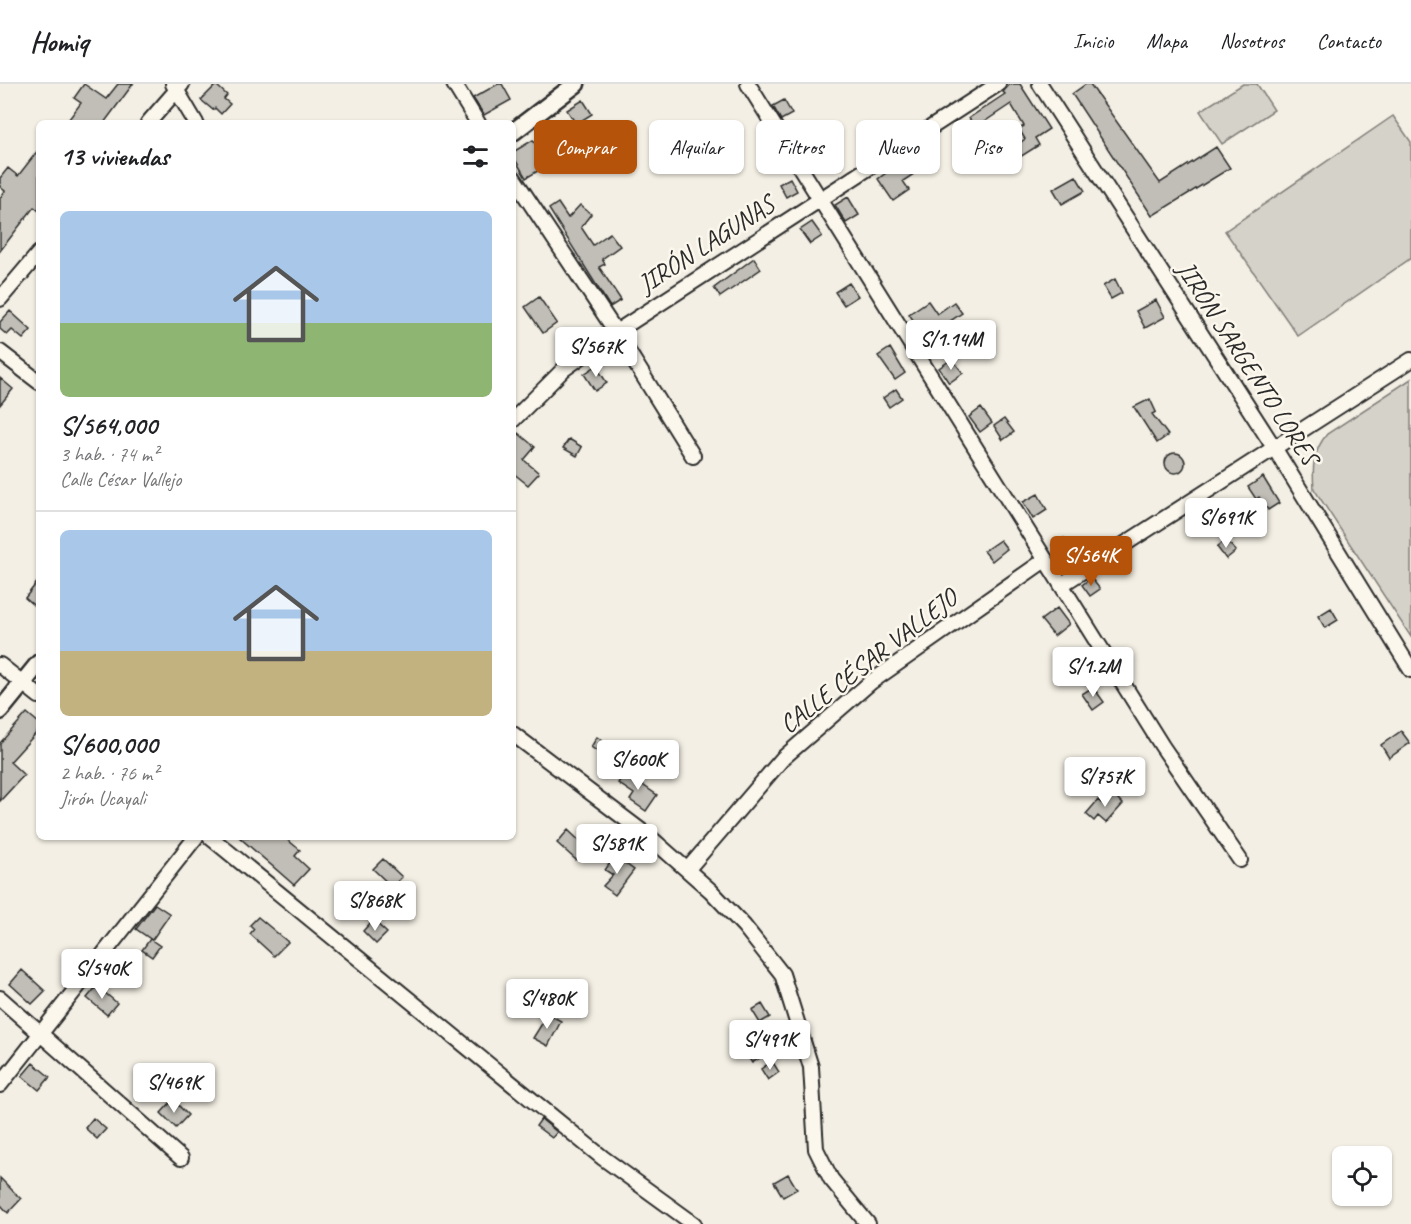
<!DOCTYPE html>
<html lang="es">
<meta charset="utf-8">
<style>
body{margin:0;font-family:Caveat,sans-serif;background:#f6f6f6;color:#202124;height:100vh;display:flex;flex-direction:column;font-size:22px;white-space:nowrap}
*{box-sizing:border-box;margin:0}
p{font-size:20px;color:#757577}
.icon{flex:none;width:33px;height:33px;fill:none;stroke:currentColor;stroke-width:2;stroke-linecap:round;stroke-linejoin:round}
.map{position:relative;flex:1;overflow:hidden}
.drawer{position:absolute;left:36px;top:36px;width:480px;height:720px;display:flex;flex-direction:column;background:#fff;border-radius:9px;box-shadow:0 2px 4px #0004}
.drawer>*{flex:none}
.top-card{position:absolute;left:534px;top:36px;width:570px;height:54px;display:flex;gap:12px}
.tools{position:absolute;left:1332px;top:1062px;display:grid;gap:12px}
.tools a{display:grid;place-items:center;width:60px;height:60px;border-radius:9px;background:#fff;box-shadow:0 2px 4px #0004;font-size:30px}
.price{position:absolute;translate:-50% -51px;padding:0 14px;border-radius:6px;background:#fff;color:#222;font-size:20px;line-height:39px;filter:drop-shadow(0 2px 3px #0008)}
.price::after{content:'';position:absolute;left:50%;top:36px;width:18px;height:14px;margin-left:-9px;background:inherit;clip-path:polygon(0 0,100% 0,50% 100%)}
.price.selected{background:#b45309;color:#fff}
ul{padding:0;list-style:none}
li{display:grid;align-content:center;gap:12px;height:318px;padding:0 24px}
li+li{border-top:2px solid #e0e0e0}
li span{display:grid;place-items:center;height:186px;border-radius:9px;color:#555}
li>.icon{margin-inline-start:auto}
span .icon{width:108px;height:108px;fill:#fffc;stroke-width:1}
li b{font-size:26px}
h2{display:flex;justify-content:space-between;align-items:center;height:72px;padding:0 24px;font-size:26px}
.pill{padding:0 21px;border-radius:9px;background:#fff;box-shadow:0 2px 4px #0004;font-size:21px;line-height:54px}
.pill.selected{background:#b45309;color:#fff}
header{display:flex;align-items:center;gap:36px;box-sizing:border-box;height:84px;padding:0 30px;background:#fff;border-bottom:2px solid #e0e0e0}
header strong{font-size:28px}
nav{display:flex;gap:33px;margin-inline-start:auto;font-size:21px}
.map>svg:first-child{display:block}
.green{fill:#d5d2c9;stroke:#807e7a;stroke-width:1.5}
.building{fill:#c0beb6;stroke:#2b2b2b;stroke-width:1.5}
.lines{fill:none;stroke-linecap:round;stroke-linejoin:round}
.minor-casing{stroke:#2b2b2b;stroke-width:18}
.tertiary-casing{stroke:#2b2b2b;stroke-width:21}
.minor{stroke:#fbf7ec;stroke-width:14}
.tertiary{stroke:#fbf7ec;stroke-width:16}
.labels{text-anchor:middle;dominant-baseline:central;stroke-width:5;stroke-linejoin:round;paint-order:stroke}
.street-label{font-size:26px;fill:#2b2b2b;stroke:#fbf7ec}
</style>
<header>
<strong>Homiq</strong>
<nav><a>Inicio</a><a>Mapa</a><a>Nosotros</a><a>Contacto</a></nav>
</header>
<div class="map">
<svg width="1411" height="1140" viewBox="0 0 1411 1140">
<rect width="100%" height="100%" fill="#f3efe4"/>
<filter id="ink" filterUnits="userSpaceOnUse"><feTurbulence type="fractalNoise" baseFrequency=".0167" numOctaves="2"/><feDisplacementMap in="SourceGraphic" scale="12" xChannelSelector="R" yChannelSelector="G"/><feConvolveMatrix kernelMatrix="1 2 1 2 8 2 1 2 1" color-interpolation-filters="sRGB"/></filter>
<g filter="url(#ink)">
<path class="green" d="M1243,0H1257L1274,26L1222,60L1200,27Z
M1393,32L1411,58V174L1298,252L1225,147Z
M1411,295V553L1314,405C1312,383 1313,367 1327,350Z"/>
<path class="building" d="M84,0L106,15L118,0H133L104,39H66L81,19L74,14Z
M498,0H502L511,16L484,31L473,14Z
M1010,0H1020L1049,45L1035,54L1039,61L1020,73L1014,63L1025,55L1019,45L1024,42L1011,20L975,44L969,34L1005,10L1003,8Z
M1086,0H1090L1160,99L1216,63L1230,84L1152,132L1072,10Z
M216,1L227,11L224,15L230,20L221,30L215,24L213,26L201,16Z
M583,16L592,30L576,40L567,26Z
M784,16L792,30L781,36L773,22Z
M871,43L878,54L864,63L857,53Z
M533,56L548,81L526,94L513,72V68Z
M922,62L932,78L903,97L909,106L893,117L878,95Z
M39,65V127L34,123L0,167V114L5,107L0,103V94L8,84L18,92Z
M1076,92L1085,107L1062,120L1053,105Z
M790,94L797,107L786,113L779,100Z
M848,113L859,131L846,139L835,121Z
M558,119L568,134L580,121L591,130L581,143L593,161L610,149L620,162L602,175L605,180L599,183L621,216L610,223L549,125Z
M812,138L822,152L810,160L800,146Z
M754,174L761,185L720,213L714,204Z
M1115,195L1122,209L1111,215L1103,202Z
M849,199L858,212L844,221L835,208Z
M539,213L557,239L543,249L525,223Z
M1156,216L1165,233L1145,244L1136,227Z
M928,217L937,230L954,218L962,229L925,254L909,230Z
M10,227L31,246L23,255L12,246L7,251L0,245V238Z
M890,264L905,289L895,296L878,272Z
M952,275L963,289L949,299L939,284Z
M596,282L607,299L595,307L584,290Z
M0,294L13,305L0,321Z
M896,305L902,314L889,323L883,314Z
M1150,315L1156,328L1152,330L1168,351L1157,359L1134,323Z
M981,324L992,339L980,348L969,333Z
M1004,335L1014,348L1003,356L994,342Z
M518,349L535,363L524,376L539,389L528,401L513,389V355Z
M569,355L582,363L577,372L563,364Z
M1165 379a10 10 0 1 1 20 0a10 10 0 1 1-20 0Z
M1263,393L1279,419L1268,426L1259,413L1256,415L1248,403Z
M1038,410L1047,426L1033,435L1023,418Z
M1064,454L1072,468L1060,474L1052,461Z
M1000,456L1007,465L992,477L984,467Z
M1226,456L1236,467L1226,475L1217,463Z
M1091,494L1100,505L1090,512L1082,501Z
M39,496V526L25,514Z
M1057,524L1069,540L1054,552L1041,536Z
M1331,524L1338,536L1325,544L1318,532Z
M1093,603L1104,618L1093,626L1082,610Z
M27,629L39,639V646L10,678L24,691L0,717V659Z
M1401,647L1410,659L1389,674L1381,661Z
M597,653L607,660L601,670L591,663Z
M628,685L636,691L634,695L657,711L646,727L630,716L634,710L618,699Z
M1111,708L1123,720L1106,739L1098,732L1094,737L1086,730L1098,716L1101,719Z
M568,746L587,764L576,776L557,759Z
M239,753H284L300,766L295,772L309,785L294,801Z
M615,772L634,786L615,811L603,802L613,791L605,786Z
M383,775L402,793L392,803L373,785Z
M155,820L170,830L152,856L136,845Z
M258,833L288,858L274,872L250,850L254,845L250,841Z
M373,836L387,849L376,860L363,847Z
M150,855L160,862L152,873L142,866Z
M22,886L45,907L32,920L10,900Z
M97,902L117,919L107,931L87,914Z
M762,920L770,933L760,939L752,926Z
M548,930L561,937L548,962L533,954Z
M753,957L763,972L752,979L742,964Z
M772,977L779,988L768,996L761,985Z
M33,979L50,993L39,1006L22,992Z
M173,1016L188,1031L176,1044L161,1029Z
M93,1034L106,1045L97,1055L85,1044Z
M541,1035L557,1048L552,1054L536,1042Z
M788,1090L797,1105L783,1113L774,1098Z
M0,1094L21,1115L8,1129L0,1120Z"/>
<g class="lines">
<defs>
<path id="minor" d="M173,0L196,39
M454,0L478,39
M748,0L1162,662L1240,776
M1040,0L1275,365L1411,586
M148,39L182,0
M513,93L616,248L693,372
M0,215L39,169
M0,268L39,298
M513,336L564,285L616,248L998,0
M1061,501L1411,276
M0,581L39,612
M513,650L652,755L711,807L744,842L782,890L811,983L816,1065L831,1095L868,1140
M210,753L603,1074L694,1140
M687,786L783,674L871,598L1045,476
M0,914L181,1074
M0,1001L196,753"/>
<path id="tertiary" d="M513,48L576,0
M0,627L39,579"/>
</defs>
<use href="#minor" class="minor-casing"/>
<use href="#tertiary" class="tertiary-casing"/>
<use href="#minor" class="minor"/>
<use href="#tertiary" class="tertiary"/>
</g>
</g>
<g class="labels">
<g class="street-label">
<text transform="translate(706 160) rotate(-33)">JIRÓN LAGUNAS</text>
<text transform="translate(1248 279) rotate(57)">JIRÓN SARGENTO LORES</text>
<text transform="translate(868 577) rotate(-38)">CALLE CÉSAR VALLEJO</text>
</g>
</g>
</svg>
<div class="tools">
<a><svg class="icon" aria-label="locate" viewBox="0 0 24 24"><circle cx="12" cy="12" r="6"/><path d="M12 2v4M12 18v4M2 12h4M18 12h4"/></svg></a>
</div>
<b class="price" style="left:951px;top:287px">S/1.14M</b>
<b class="price" style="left:596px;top:294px">S/567K</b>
<b class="price" style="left:1226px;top:465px">S/691K</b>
<b class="price selected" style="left:1091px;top:503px">S/564K</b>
<b class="price" style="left:1093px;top:614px">S/1.2M</b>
<b class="price" style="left:638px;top:707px">S/600K</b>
<b class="price" style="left:1105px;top:724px">S/757K</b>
<b class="price" style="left:617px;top:791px">S/581K</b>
<b class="price" style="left:375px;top:848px">S/868K</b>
<b class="price" style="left:102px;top:916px">S/540K</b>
<b class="price" style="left:547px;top:946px">S/480K</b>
<b class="price" style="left:770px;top:987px">S/491K</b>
<b class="price" style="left:174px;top:1030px">S/469K</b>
<div class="top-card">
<a class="pill selected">Comprar</a>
<a class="pill">Alquilar</a>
<a class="pill">Filtros</a>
<a class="pill">Nuevo</a>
<a class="pill">Piso</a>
</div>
<section class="drawer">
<h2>13 viviendas<svg class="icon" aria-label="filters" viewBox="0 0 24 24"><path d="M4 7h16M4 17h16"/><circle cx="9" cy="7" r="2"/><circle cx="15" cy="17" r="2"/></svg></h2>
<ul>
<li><span style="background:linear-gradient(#a9c7e8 60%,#8fb573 0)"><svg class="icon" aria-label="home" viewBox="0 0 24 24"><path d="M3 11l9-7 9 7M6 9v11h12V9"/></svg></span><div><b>S/564,000</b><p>3 hab. · 74 m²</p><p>Calle César Vallejo</p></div></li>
<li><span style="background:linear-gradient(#a9c7e8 65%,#c2b280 0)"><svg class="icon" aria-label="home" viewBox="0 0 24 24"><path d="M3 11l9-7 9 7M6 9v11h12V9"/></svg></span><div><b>S/600,000</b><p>2 hab. · 76 m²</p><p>Jirón Ucayali</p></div></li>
</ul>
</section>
</div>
